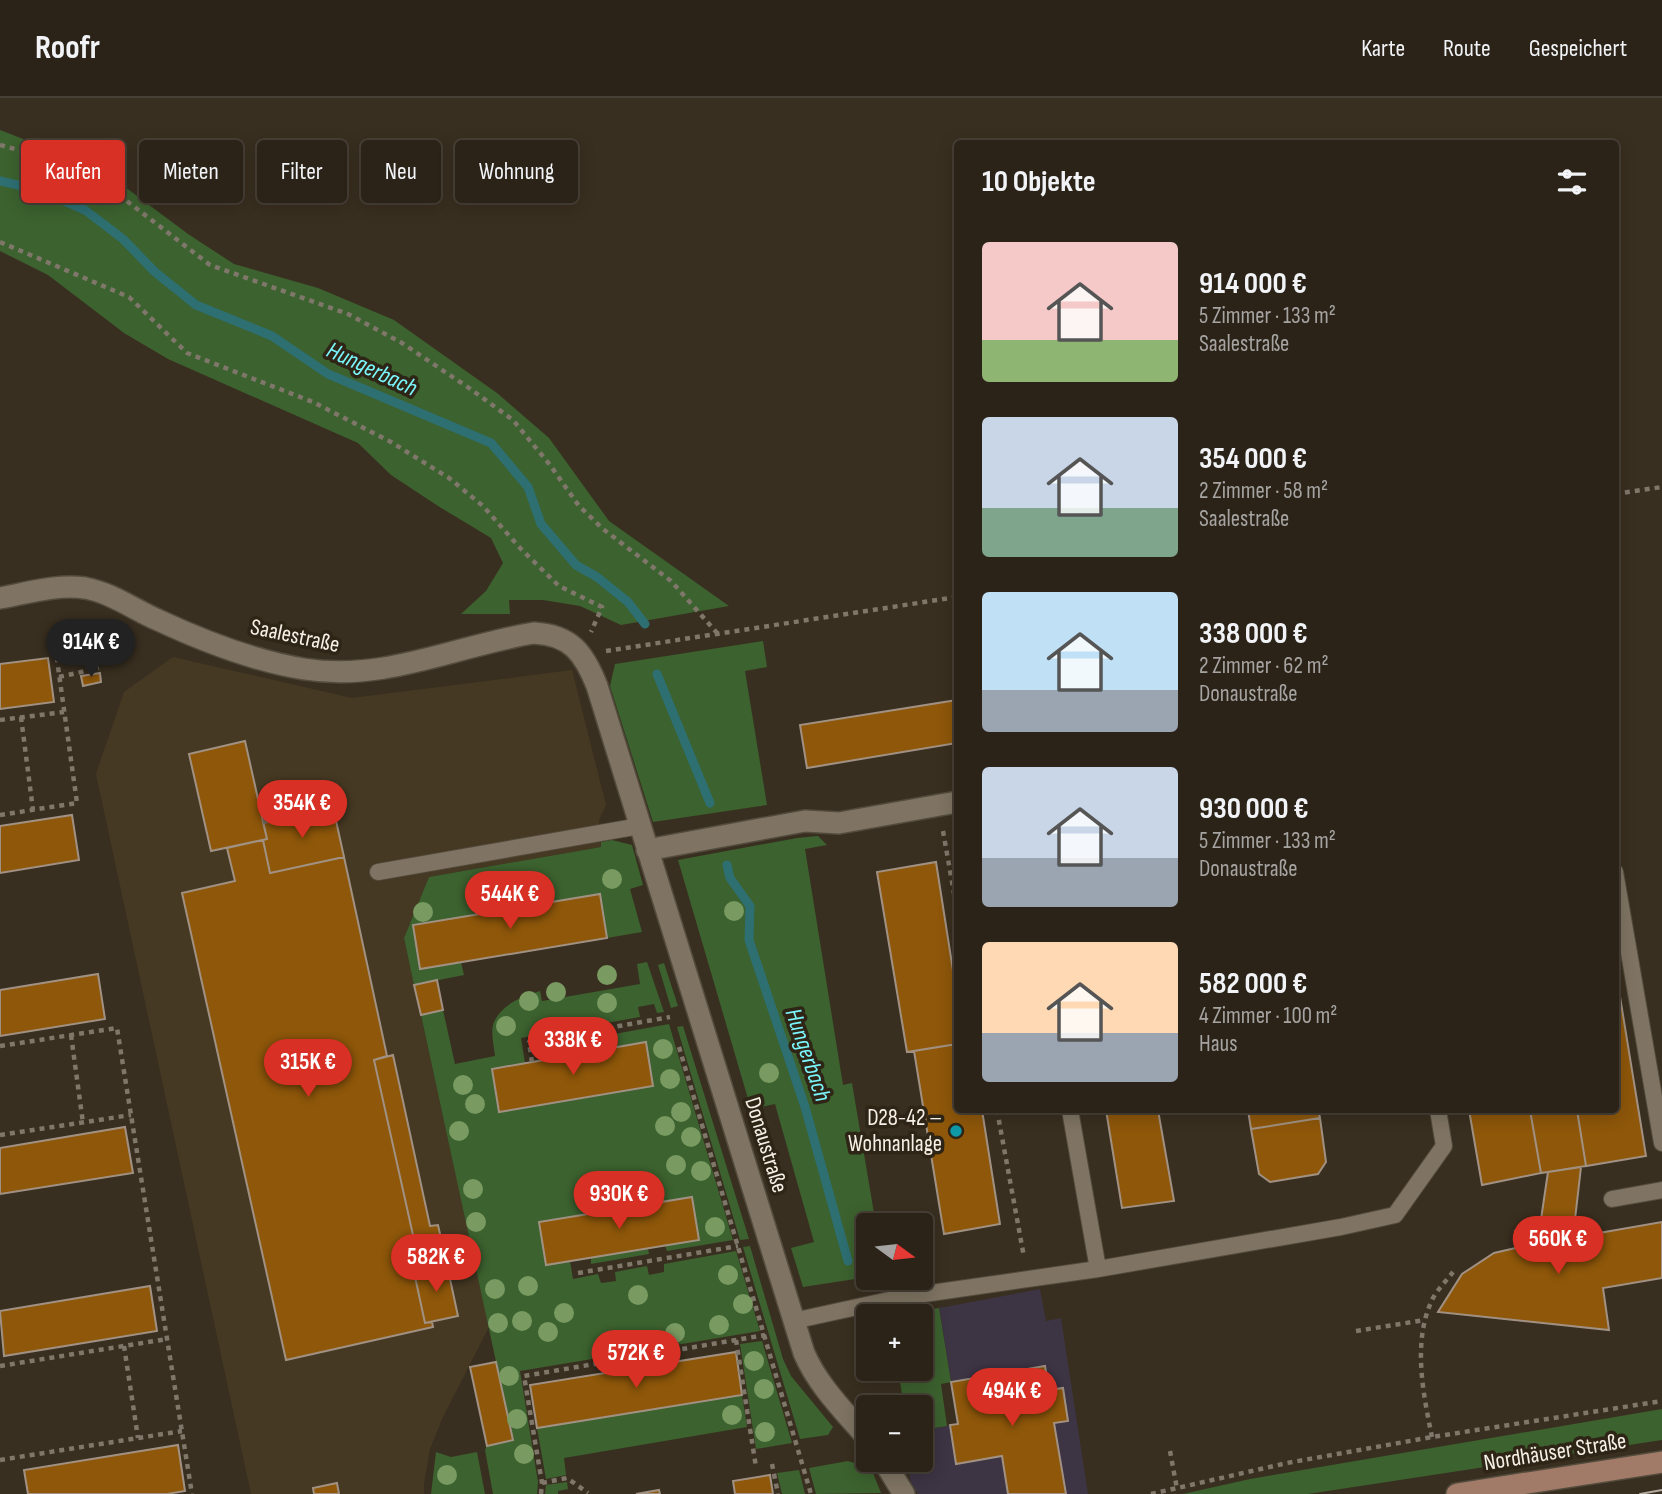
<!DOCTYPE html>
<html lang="de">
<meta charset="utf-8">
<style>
body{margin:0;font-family:"Sofia Sans Condensed",sans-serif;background:#332b21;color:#f1f3f6;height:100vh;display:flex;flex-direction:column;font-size:26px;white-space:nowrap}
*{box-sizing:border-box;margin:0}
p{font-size:23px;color:#a6a4a2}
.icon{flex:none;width:38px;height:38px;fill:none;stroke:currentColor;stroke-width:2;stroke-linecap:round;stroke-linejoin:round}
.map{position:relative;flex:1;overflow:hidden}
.details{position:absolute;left:954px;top:42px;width:665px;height:973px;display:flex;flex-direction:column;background:#2b2318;border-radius:7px;box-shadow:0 4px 18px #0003,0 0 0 2px #474037}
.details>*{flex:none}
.top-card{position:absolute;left:21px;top:42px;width:665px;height:63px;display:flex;gap:14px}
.needle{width:46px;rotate:105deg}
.fabs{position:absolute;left:856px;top:1115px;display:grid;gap:14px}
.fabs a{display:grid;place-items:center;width:77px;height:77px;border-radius:7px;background:#2b2318;box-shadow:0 4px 18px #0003,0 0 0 2px #474037;font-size:35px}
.price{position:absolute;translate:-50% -60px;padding:0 16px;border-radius:24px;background:#d93025;color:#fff;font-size:23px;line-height:46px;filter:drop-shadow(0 2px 4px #0008)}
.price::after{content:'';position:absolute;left:50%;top:42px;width:21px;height:16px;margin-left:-10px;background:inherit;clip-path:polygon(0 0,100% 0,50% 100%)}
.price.selected{background:#222;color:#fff}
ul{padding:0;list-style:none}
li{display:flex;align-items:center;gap:21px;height:175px;padding:0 28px}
li span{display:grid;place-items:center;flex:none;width:196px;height:140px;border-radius:7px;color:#555}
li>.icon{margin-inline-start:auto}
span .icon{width:84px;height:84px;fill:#fffc;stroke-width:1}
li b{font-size:30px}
h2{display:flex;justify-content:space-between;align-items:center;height:84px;padding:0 28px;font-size:30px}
.chip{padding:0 24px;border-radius:7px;background:#2b2318;box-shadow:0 4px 18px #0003,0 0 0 2px #474037;font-size:24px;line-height:63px}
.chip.selected{background:#d93025;color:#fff}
header{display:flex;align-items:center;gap:42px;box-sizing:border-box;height:98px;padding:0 35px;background:#2b2318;border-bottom:2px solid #474037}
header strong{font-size:33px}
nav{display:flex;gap:38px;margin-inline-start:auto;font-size:24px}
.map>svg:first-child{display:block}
.commercial{fill:#3d3444}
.built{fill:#463923}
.green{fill:#3c622f}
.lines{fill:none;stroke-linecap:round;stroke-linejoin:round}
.stream{stroke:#2e6f72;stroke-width:9}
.building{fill:#8e570a;stroke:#a19182;stroke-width:2}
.lane-casing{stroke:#534b3d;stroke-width:18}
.street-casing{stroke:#534b3d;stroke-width:24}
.secondary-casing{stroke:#534b3d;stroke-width:24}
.path{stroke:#7f776a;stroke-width:4.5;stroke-dasharray:5 5;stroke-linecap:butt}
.lane{stroke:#7f7463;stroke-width:16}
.street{stroke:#7f7463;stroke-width:21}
.secondary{stroke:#a17b67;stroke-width:21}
.tram{stroke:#b4ada1;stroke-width:2}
.tree{fill:#799a61}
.culture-dot{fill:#0f9aa8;stroke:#2e2516;stroke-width:2.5}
.labels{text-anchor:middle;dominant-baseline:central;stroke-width:7;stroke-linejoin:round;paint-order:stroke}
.street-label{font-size:23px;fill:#f6f0e6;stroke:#2e2516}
.poi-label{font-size:23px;fill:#f6f0e6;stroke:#2e2516;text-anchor:end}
.water-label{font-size:24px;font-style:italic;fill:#7bf7fd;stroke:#2e2516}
</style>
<header>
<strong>Roofr</strong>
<nav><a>Karte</a><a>Route</a><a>Gespeichert</a></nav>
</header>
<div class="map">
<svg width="1662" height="1396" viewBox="0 0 1662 1396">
<rect width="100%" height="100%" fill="#392f20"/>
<path class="commercial" d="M1040,1191L1046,1223L1061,1220L1088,1396H918L911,1385L907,1362H920L921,1332L958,1326L939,1210Z"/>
<path class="built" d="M173,559L352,600L572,572L606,707L599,722L601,749L429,779L404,840L489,1229L442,1321L430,1351L424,1385V1396H251L96,676L124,594Z"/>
<path class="green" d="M0,32L101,71L188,136L234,166L318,190L394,222L497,295L549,340L609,423L729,508L621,527L580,508L543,502H509L510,516H461L486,493L503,465L491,440L438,408L391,377L358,345L168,261L124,235L48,177L0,153Z
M763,543L767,569L745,573L767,707L653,724L610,588L615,566Z
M818,738L827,747L805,751L843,987L852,985L876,1127H868V1179L803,1189L791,1150L814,1144L775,1006L751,1011L678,762L797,740Z
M612,742L632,747L643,787L630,791L642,834L607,840L600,796L413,827L420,871L461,864L464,877L414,887L404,840L429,779L601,749V744Z
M647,864L664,914L657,915L654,906L638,909L640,919L521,940L525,965L492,971L499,1014L653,988L646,945L611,950L609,937L669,926L733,1142L667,1153L665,1148L699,1142L691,1099L539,1124L546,1167L570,1163L573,1181L598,1176L601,1185L616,1183L615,1174L647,1168L649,1177L664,1174V1166L736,1153L760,1233L520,1273L538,1384L537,1396H493L485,1352L487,1348L513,1342L421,917L443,912L455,966L495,958C494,948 490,934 494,924C502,906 523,898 540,893L542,903L640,886L637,866Z
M664,865L678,908L671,910L658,867Z
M683,928L749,1141L740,1142L677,929Z
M750,1148L783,1261L791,1278L833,1329L828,1337L800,1341L743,1149Z
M648,1151L649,1156L591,1166V1160Z
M939,1210L951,1284L941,1286L947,1328L921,1332L920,1309H904L898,1271L920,1270V1218H892Z
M762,1243L792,1345L756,1351L740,1246Z
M742,1297L747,1329L564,1360L566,1377L546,1381L537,1330Z
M1662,1311V1342L1308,1396H1183L1250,1381Z
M436,1354L451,1359L477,1354L485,1396H431Z
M848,1363L871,1370L881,1395L816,1396L809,1370Z
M799,1372L805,1396H782L777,1375Z
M567,1384L568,1391L558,1393V1396H545L546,1387Z"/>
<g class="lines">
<path class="stream" d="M0,83L39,92L85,112L123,141L155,174L196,207L272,238L328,276L491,345L528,389L541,426L576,467L597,479L628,504L645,526
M657,576L710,705
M727,767L730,780L750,808L749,842L805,1009L848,1163"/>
</g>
<path class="building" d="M48,560L54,604L0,611V566Z
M100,575L101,584L83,588L81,578Z
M957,602V645L807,670L800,627Z
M245,643L267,741L211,753L189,656Z
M333,709L344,759L270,775L263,742L267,741L263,724Z
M72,717L79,762L0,775V728Z
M263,742L270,775L344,759L387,958L374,962L421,1173L414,1174L425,1225L432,1224L433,1229L286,1262L182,795L235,783L227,750Z
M936,764L957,898V946L907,954L877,774Z
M600,796L607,840L420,871L413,827Z
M1615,868L1646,1058L1586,1068L1577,1012H1615Z
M98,876L105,921L0,938V892Z
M437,882L443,912L421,917L414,887Z
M646,944L653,988L499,1014L492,971Z
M957,946V1012H982L1000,1126L944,1136L914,953Z
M393,957L430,1128L438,1127L447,1167L421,1173L374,962Z
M1106,1012H1158L1174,1103L1122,1110Z
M1248,1012H1318L1320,1020L1251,1031Z
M1469,1012H1530L1541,1075L1482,1087Z
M1530,1012H1577L1586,1068L1541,1075Z
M1320,1020L1326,1064L1318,1076L1270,1084L1259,1076L1251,1031Z
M125,1029L133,1075L0,1096V1050Z
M1581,1069L1574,1130L1540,1128L1548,1074Z
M692,1099L699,1142L546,1167L539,1124Z
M1662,1124V1180L1603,1190L1609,1232L1438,1214L1462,1176L1494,1155L1520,1149L1515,1133L1540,1128L1599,1135Z
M447,1167L458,1218L425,1225L414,1174Z
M150,1188L157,1233L4,1258L0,1213Z
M736,1254L742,1297L537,1330L530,1287Z
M496,1264L513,1342L487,1348L470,1269Z
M1045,1268L1049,1292L1063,1290L1068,1323L1054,1325L1066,1396H1008L1002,1358L956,1366L950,1327L958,1326L951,1284Z
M178,1347L185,1393L167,1396H28L24,1372Z
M770,1377L773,1396H735L733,1383Z
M337,1385L339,1396H314L313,1390Z
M659,1392L660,1396H636Z"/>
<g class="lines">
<defs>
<path id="lane" d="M378,774L640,728
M1615,774L1662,1045
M1070,1012L1098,1171
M1612,1101L1662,1092
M793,1223L903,1199L1098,1171L1341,1129L1395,1117L1444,1048L1438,1012"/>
<path id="street" d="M0,500C27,495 57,486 85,490C112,495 133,511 158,522C203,543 254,563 304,571C385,584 455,548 534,535C571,537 584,555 597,588L804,1255C818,1288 845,1314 868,1341
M647,752L805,723L839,725L957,704
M883,1362L904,1396"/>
<path id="secondary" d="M1457,1396L1662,1364"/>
</defs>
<use href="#lane" class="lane-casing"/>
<use href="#street" class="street-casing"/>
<use href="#secondary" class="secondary-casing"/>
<path class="path" d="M0,47L45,59L89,79L119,97L210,167L348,216L402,245L469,290L513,322L550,367L579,408L603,431L671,483L718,536
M0,144L129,199L187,255L313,304L391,344L449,380L483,408L521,451L559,488L602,509L591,534
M1615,396L1662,389
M606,553L957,499
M59,579L99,570
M21,619L33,712
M0,622L64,614
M0,717L77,705L55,547
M263,724L333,709
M943,733L957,812
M602,931L605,951
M71,937L83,1025
M0,948L117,930L192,1396
M679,949L811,1396
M532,964L529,944L670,919
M997,1012L1024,1159
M0,1037L131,1017
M578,1175L738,1148
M1356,1233L1425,1222
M736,1242L756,1369
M124,1248L138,1340
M0,1268L167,1241
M1432,1339C1423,1295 1412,1242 1433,1200C1438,1191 1446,1183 1453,1174
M1170,1353L1177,1391
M0,1362L182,1333
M772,1366L778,1396
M542,1385L567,1380L588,1395
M541,1396L542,1385L524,1278L765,1237
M1151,1396L1287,1365L1432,1339L1662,1303"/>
<use href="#lane" class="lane"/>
<use href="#street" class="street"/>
<use href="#secondary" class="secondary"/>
<path class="tram" d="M1640,1396L1662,1392"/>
</g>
<g class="tree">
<circle cx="612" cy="781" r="10"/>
<circle cx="734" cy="813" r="10"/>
<circle cx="423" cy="814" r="10"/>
<circle cx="607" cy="877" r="10"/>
<circle cx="556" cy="894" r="10"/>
<circle cx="529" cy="903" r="10"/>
<circle cx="607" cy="905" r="10"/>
<circle cx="506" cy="928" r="10"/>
<circle cx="663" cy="951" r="10"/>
<circle cx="769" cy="975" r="10"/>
<circle cx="670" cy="981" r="10"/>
<circle cx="463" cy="987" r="10"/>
<circle cx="475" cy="1006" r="10"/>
<circle cx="681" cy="1014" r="10"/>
<circle cx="665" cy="1028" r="10"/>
<circle cx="459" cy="1033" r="10"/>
<circle cx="691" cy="1039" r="10"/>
<circle cx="676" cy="1067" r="10"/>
<circle cx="701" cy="1073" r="10"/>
<circle cx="473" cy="1091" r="10"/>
<circle cx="476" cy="1124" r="10"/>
<circle cx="715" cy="1129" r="10"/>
<circle cx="728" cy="1177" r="10"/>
<circle cx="528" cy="1188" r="10"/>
<circle cx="495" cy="1191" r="10"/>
<circle cx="638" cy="1197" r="10"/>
<circle cx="743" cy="1206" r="10"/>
<circle cx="564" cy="1215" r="10"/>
<circle cx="522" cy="1223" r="10"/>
<circle cx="498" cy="1225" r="10"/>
<circle cx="719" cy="1227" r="10"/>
<circle cx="548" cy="1234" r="10"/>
<circle cx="675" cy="1235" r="10"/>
<circle cx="607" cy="1246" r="10"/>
<circle cx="754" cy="1263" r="10"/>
<circle cx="509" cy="1278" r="10"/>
<circle cx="764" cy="1291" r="10"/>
<circle cx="732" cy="1317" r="10"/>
<circle cx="517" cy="1321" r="10"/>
<circle cx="765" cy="1334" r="10"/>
<circle cx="524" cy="1356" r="10"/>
<circle cx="447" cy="1377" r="10"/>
</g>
<circle class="culture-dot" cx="956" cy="1033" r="7"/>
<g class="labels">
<g class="street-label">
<text transform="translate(295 538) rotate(12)">Saalestraße</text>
<text transform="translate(766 1047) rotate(73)">Donaustraße</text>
<text transform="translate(1555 1354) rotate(-9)">Nordhäuser Straße</text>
</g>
<g class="poi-label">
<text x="942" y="1020">D28-42 –<tspan x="942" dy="26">Wohnanlage</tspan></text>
</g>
<g class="water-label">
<text transform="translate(372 271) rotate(25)">Hungerbach</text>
<text transform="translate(808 957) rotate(71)">Hungerbach</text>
</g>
</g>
</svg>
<div class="fabs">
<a><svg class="needle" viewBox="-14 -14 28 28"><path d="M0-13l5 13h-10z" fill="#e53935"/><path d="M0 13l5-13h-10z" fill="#a6a4a2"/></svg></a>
<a>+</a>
<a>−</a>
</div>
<b class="price selected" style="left:91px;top:581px">914K €</b>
<b class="price" style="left:302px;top:742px">354K €</b>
<b class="price" style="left:510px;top:833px">544K €</b>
<b class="price" style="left:573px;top:979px">338K €</b>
<b class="price" style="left:308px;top:1001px">315K €</b>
<b class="price" style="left:619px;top:1133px">930K €</b>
<b class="price" style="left:1558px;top:1178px">560K €</b>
<b class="price" style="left:436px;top:1196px">582K €</b>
<b class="price" style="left:636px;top:1292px">572K €</b>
<b class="price" style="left:1012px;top:1330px">494K €</b>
<div class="top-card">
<a class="chip selected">Kaufen</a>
<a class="chip">Mieten</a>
<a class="chip">Filter</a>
<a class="chip">Neu</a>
<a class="chip">Wohnung</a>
</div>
<section class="details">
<h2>10 Objekte<svg class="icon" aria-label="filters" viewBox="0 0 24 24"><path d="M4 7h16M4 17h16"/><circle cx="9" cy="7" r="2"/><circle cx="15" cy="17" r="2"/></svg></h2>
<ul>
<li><span style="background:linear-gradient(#f6c9c9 70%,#8fb573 0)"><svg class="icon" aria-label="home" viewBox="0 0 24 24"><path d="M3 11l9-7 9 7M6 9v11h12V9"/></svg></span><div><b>914 000 €</b><p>5 Zimmer · 133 m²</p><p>Saalestraße</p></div></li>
<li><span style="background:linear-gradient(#c9d6e8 65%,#7fa58c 0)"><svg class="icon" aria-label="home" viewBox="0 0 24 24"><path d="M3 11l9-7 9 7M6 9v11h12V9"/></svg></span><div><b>354 000 €</b><p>2 Zimmer · 58 m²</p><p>Saalestraße</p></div></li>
<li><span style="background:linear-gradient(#bfe0f5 70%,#9aa5b1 0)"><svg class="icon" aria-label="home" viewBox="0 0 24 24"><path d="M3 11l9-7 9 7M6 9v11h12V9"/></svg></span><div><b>338 000 €</b><p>2 Zimmer · 62 m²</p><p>Donaustraße</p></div></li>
<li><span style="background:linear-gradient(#c9d6e8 65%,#9aa5b1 0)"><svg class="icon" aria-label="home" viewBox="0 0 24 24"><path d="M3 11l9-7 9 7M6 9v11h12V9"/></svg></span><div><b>930 000 €</b><p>5 Zimmer · 133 m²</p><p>Donaustraße</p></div></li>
<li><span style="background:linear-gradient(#ffd9b3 65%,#9aa5b1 0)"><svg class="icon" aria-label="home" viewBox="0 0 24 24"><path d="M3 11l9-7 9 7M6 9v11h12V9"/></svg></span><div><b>582 000 €</b><p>4 Zimmer · 100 m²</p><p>Haus</p></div></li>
</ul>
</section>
</div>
